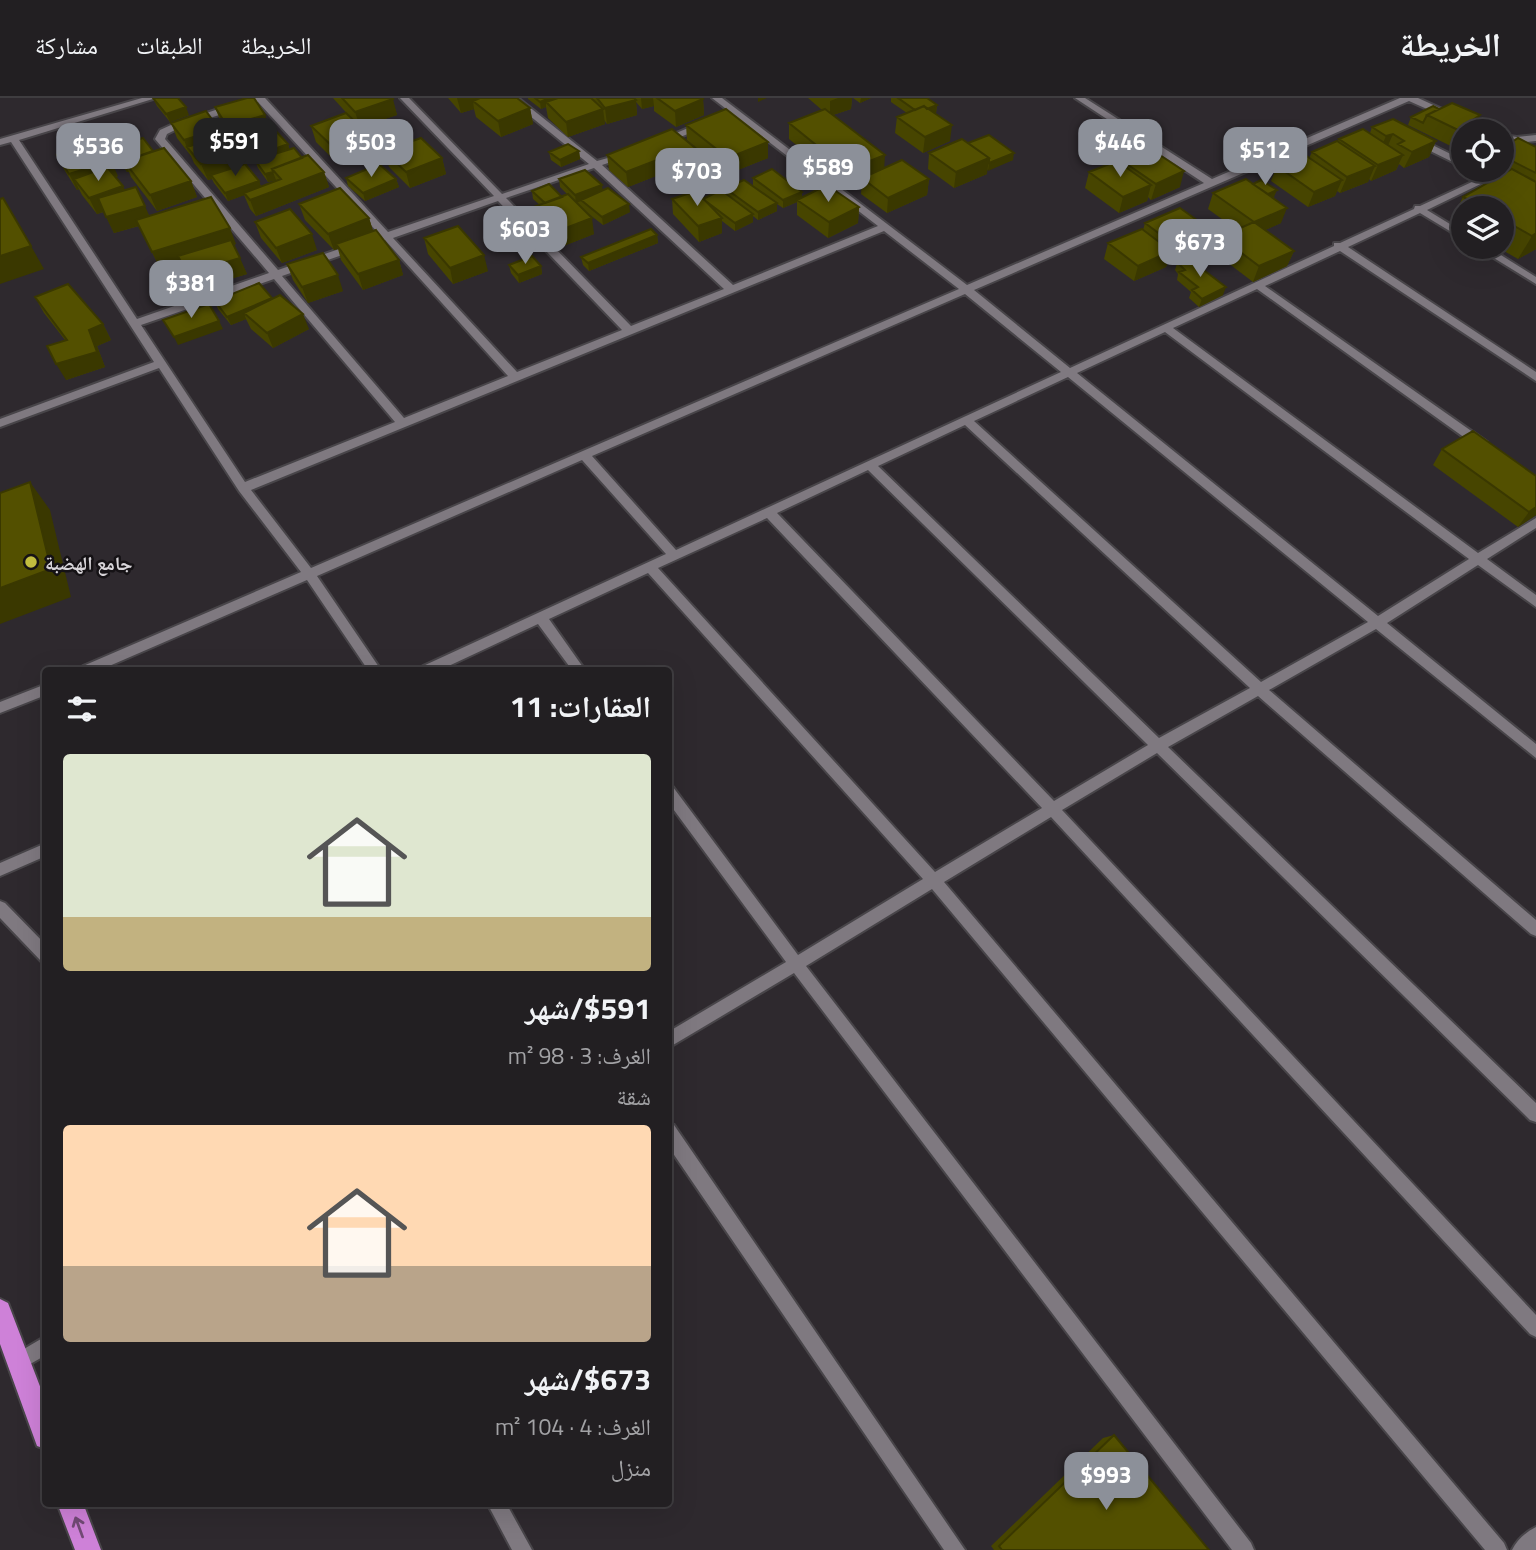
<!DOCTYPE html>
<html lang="ar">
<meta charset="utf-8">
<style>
body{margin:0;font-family:"Titillium Web","Noto Naskh Arabic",sans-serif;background:#2e2c2f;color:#f1f3f6;direction:rtl;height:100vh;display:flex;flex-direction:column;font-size:26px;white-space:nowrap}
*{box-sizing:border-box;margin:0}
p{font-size:23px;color:#a2a2a5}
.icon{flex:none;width:38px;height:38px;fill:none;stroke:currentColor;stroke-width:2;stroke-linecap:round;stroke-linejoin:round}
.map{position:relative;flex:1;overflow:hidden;direction:ltr}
.panel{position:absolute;left:42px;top:569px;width:630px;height:840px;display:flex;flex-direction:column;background:#221f22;border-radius:7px;box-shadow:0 7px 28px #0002,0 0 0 2px #3f3d40;direction:rtl}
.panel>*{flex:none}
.controls{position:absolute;left:1451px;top:21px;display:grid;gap:14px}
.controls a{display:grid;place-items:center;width:63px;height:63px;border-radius:50%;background:#221f22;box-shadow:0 7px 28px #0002,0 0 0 2px #3f3d40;font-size:35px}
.price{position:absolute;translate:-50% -60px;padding:0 16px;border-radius:14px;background:#8c9099;color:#fff;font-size:23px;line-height:46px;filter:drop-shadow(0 2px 4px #0008)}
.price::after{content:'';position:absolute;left:50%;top:42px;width:21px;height:16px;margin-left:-10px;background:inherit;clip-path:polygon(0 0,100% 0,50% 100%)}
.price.on{background:#222;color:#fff}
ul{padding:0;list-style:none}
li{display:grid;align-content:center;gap:14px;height:371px;padding:0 21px}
li span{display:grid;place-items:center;height:217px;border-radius:7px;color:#555}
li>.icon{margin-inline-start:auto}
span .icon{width:126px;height:126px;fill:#fffc;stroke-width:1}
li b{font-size:30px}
h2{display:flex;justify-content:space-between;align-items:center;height:84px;padding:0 21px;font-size:30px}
header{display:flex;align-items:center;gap:42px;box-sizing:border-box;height:98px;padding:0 35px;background:#221f22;border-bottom:2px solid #3f3d40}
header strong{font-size:33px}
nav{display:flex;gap:38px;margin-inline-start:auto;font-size:24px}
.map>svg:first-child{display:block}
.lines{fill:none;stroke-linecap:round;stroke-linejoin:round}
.minor-casing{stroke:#484549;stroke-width:4}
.trunk-casing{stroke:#484549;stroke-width:4}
.minor{fill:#7f7980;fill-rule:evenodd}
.trunk{fill:#ce81d8;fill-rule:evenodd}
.wall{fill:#474500;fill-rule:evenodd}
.shaded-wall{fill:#3a3800}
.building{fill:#535000;stroke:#3a3800;stroke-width:2}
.oneway{stroke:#724a76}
.poi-dot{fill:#c2bd3f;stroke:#151215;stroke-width:2.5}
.labels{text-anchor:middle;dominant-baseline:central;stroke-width:5;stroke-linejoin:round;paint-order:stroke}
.poi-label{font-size:19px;font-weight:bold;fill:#d8d5d9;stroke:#151215;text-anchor:start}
</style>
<header>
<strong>الخريطة</strong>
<nav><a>الخريطة</a><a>الطبقات</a><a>مشاركة</a></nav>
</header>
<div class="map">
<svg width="1536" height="1452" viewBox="0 0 1536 1452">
<rect width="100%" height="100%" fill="#2e292e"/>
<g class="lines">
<defs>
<path id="minor" d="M142,0H156L19,42L137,221L269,175L155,41L160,32L171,27L251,0H265L388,134L494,98L400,0H409L502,96L589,66L508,0H518L597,63L626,55V59L602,67L733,187L878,128L712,0H722L967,187L1204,85L1075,0H1085L1212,81L1400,0H1418L1451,15V19H1445L1409,3L974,192L1070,270L1334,148V145H1340L1414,111L1415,108H1420L1487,77L1495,79L1427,112L1463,134V141L1420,115L1348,149L1536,274V283L1340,153L1265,188L1487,344V350H1479L1257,191L1173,230L1478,455L1536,420V430L1487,461L1536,497V509L1478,467L1387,525L1536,646V660L1376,531L1269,592L1536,822V838L1531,836L1258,598L1168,649L1536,1005V1024L1530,1022L1157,655L1062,712L1536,1217V1239L1530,1236L1051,719L944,784L1504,1445L1507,1452H1485L932,791L806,868L1251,1445L1254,1452H1232L794,875L668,950V934L786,864L668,704V687L673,689L798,857L923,781L648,475L549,521L585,572H572L538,526L440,572H422L423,568L666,456L582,362L317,478L381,572H368L307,482L100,572H82L83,568L301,474L239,393L159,270L0,329V321L154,264L11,44L0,47V41ZM258,4L380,137L278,172L165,41L167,36L177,31ZM594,70L724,191L631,228L506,100ZM498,103L622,232L517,274L393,140ZM884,133L959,191L311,470L251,392ZM385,142L508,278L404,320L282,178ZM274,181L395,324L245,384L141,227ZM965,196L1061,274L676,452L592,358ZM1165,234L1469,461L1378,518L1077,275ZM1068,279L1368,524L1261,584L974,323ZM965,327L1250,590L1159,640L878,368ZM868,372L1148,647L1054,703L777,415ZM767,420L1042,710L935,774L658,470Z
M705,23L710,26L708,28L665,45L657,43Z
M1502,37L1517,39L1536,37V43L1517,45L1502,43Z
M1414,41H1420L1463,62V69L1414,45Z
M1476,149H1488L1536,179V186Z
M46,586V597L0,615V604Z
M46,745V758L0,778V765Z
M0,803L5,805L46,847V865L41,863L0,820Z
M668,1025L674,1027L965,1452H944L668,1048Z
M46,1238V1257L18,1273L12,1270L9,1264L12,1258Z
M487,1405H506L532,1452H512Z
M1536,1429V1452H1512C1517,1442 1526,1434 1536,1429Z"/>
<path id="trunk" d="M0,1201L8,1205L46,1304V1351L37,1348L0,1246Z
M57,1405H83L101,1452H75Z"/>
</defs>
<use href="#minor" class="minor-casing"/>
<use href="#trunk" class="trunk-casing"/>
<use href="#minor" class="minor"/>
<use href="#trunk" class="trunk"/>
</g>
<path class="wall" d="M153,0L189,17L170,24L157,8Z
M333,0H392L397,17L360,29L366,34L370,50L335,63L316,44L311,28L352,21Z
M448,0H517L530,10L533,26L501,39L476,19L474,11L461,15Z
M528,0H702L703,1L704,17L676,29L654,13V8L642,11L636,4L637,17L607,26L604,22L605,26L568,39L548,20L546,9L541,11L528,1Z
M808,0H852L851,11L833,17L884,70L929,81L927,97L887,115L861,96L862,82L847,88L789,41V25L822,12Z
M853,0H871L860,5Z
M891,0H927L937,7L936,15H934L950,43L923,55L895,35L897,19L907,15L891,4Z
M215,9L270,30L288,46L289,51L324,74L329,89L256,118L250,111L244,97L228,103L214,85L212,81L208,82L194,65L191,58L177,40L171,25L219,31L222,37L232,41L221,25ZM243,41L245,47L258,61L255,62L258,70L268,84L276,82V83L261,89L259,83L247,68L241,53L234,44Z
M1439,11L1480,17L1475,27L1463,33V54L1408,27L1411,19Z
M686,27L768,60L728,76L687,42Z
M1372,29L1436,43L1429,59L1404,70L1399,66L1396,72L1371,83L1369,81L1368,84L1340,95L1337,93L1335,98L1308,109L1271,83L1277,68L1309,60L1312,54L1338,43L1339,41L1370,35Z
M672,31L716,83L689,94L666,74L628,89L609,72L607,57Z
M1502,39L1512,44L1536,49V151L1518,161L1497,149H1502V110H1463V129L1451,122L1463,99L1501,77L1490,72H1502Z
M968,45L1013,62L987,72V76L954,90L928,71L929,55Z
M111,50L153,53L191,83L197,99L157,113L131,79L129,74H127L115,58Z
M384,53L442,60L446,76L410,90L389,69Z
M579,53L580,61L561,69L551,62L549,54Z
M57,57L118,78L116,79L125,92L150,118L236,146L233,147L247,176L194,192L181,163L160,170L139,128L114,135L104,114L97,116L82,97L79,91L77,92L65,73Z
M1121,62L1180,89L1151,102L1148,99L1147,103L1119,115L1085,90L1089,74L1120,65Z
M346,80L396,81L399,89L365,103L348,88Z
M753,80L802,99L859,109L858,125L828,140L797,117V104L783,110L777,106V113L758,122L753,118V124L735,133L722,123V135L699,144L673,116L672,101H703L725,96V90L753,88Z
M559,81L602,87V92L630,114L603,127L585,113L594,136L561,149L537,125L534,109L540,107L533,101L532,93L562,99L568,97L560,89Z
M1213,95L1274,99L1281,125L1265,132L1294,153L1287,168L1253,184L1215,155L1220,139L1237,132L1208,111Z
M299,106L369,120L373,133L399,162L403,177L363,192L341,162L338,151L334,152L305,122Z
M255,124L317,152L282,165L261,140Z
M1145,125L1215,135L1209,151L1184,162L1223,197L1199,209L1189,200L1191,194L1177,182L1178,176L1175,172L1177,165L1175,166L1169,162L1166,169L1134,183L1104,161L1108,145L1143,132Z
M657,137L658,145L589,173L583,167L581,159Z
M424,140L488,173L453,186L428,156Z
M287,166L343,193L308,205L293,182Z
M509,167L541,168L542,176L519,185L511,175Z
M35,199L103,226L111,242L97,248L105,269L66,282L65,242L44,215Z
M273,201L309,231L273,250L251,231L246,221L231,227L218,211L215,203Z
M1442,351L1536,417L1518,429L1433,367Z
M1114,1337L1209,1452H994L991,1448L1103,1340Z"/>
<path class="shaded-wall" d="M457,0H497L473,3L474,11L461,15Z
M549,0H569L546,4V9L541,11L540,4Z
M641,0H653L654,8L642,11Z
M758,0H767L758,4Z
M838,0H852L851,11L830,18V3Z
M861,0H871L860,5Z
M393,1L397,17L360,29L355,14Z
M703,1L704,17L676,29L675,13Z
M636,2L637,17L607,26L605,10Z
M937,7L936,15L918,22L919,14Z
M186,9L189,17L170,24L166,16Z
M530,10L533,26L501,39L498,23Z
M603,11L605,26L568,39L566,24Z
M265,17L271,33L233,44L227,28Z
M1480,17L1472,33H1463V39L1454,40L1450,48L1458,32Z
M952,27L950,43L923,55L925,39Z
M219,31L226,46L187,49L190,58L184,42Z
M366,34L370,50L335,63L331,47Z
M1393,36L1386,52L1379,54L1386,38Z
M1436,43L1429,59L1404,70L1412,54Z
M768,44V60L728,76V60Z
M288,46L290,54L261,65L258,57Z
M241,53L247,68L211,77L212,81L208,82L201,66Z
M579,53L580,61L561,69L560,62Z
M1014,55L1013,62L988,73L989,65Z
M885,57L884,73L862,80V82L847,88V72Z
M1403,57L1396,72L1371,83L1378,67Z
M665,59L666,74L628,89L626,74Z
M442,60L446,76L410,90L406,74Z
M989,60L987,76L954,90L956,74Z
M111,63L118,78L81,90L74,81L79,91L77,92L69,76Z
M125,66L129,74H127L123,67Z
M716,67V83L689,94L688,78Z
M1375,68L1368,84L1340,95L1347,79Z
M1184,73L1180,89L1151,102L1156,86Z
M273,74L276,82L268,84L265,76Z
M324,74L329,89L256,118L250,102Z
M396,81L399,89L365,103L363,95Z
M929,81L927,97L887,115L888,100Z
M1342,82L1335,98L1308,109L1314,94Z
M191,83L197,99L157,113L150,97Z
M259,83L262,91L228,103L225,95Z
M602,87L603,95L576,105L575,97Z
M1151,87L1147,103L1119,115L1123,99Z
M123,88L130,104L97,116L89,100Z
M1277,92L1274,99L1258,107L1261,99Z
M802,94V102H797V104L783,110V102Z
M777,105V113L758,122V114Z
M629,106L630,114L603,127L602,119Z
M145,108L152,124L114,135L106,119Z
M859,109L858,125L828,140L829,124Z
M1287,110L1281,125L1248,140L1254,124Z
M753,116V124L735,133V125Z
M369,120L374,136L336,146L338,151L334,152L328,136Z
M592,120L594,136L561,149L558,133Z
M722,120V135L699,144L698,128Z
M230,130L236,146L160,170L152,154Z
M1215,135L1209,151L1175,166L1180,151Z
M1536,135V151L1518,161L1532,138Z
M312,136L317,152L282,165L276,150Z
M657,137L658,145L589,173L588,165Z
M31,148L44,171L0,186V158Z
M1171,153L1166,169L1134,183L1138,168Z
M1294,153L1287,168L1253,184L1259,168Z
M484,157L488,173L453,186L450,170Z
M240,160L247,176L194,192L187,176Z
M399,162L403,177L363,192L358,176Z
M541,168L542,176L519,185L518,177Z
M338,177L343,193L308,205L302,189Z
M1226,189L1223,197L1199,209L1202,201Z
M272,200L244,215L246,221L231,227L227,219Z
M303,216L309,231L273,250L267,235Z
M219,223L223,231L178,247L174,239Z
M103,226L111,242L97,248L105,269L66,282L56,266L89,232Z
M30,384L50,412L71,499L0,526V490Z
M1536,409V417L1518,429L1529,414Z"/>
<path class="building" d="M153,0H178L186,9L166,16Z
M247,0H254L265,17L227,28L215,9Z
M342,0H392L393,1L355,14Z
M480,0H517L530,10L498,23L473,3Z
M535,0H549L540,4Z
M558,0H591L603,11L566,24L546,4Z
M597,0H634L636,2L605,10Z
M657,0H702L703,1L675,13Z
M898,0H927L937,7L927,11L924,8L915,12Z
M1452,5L1480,17L1458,32L1427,17Z
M924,8L952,27L925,39L897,19Z
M1433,8L1439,11L1427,17L1423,25L1411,19Z
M726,11L768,44L728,60L686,27Z
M825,11L885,57L847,72L789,25Z
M206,13L219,31L184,42L171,25Z
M346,15L366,34L331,47L311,28Z
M1393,21L1436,43L1412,54L1398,46L1404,43L1393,36L1386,38L1372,29Z
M1474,27L1488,33H1464Z
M272,29L288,46L258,57L242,39Z
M672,31L716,67L688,78L665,59L626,74L607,57Z
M1363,31L1403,57L1378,67L1339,41Z
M1463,34V44L1454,40Z
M227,36L241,53L201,66L187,49Z
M989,37L1014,55L989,65V60L968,45Z
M1502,39L1512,44L1502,51Z
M143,40L153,53L124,63L125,66L123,67L111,50Z
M421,40L442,60L406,74L384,53Z
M1518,40L1536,49V75L1502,58V51Z
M962,41L989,60L956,74L929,55Z
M1337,43L1375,68L1347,79L1312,54Z
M98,44L111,63L69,76L57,57Z
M568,46L579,53L560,62L549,54Z
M164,50L191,83L150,97L124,63Z
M294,50L302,60L272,71L273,74L265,76L255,62Z
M1149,50L1184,73L1156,86L1121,62Z
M308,57L324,74L250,102L244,95L281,81L272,71Z
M1305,57L1342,82L1314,94L1277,68Z
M902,62L929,81L888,100L862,80Z
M1117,63L1151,87L1123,99L1089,74Z
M245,66L259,83L225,95L211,77Z
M379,66L396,81L363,95L346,80Z
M107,69L123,88L89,100L74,81Z
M772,71L802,94L783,102L753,80Z
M1512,71L1536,84V135L1532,138L1502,121V110H1484L1463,99Z
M585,72L602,87L575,97L559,81Z
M1246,81L1287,110L1254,124L1294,153L1259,168L1220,139L1254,124L1213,95Z
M744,82L777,105L758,114L725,90Z
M1261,82L1277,92L1268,96L1253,86Z
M549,86L562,99L545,105L532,93Z
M827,87L859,109L829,124L797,102Z
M136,89L145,108L106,119L98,100Z
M340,90L369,120L328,136L299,106Z
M608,90L629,106L602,119L581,102Z
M721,92L753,116L735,125L703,101Z
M696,93L722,120L698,128L672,101Z
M568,96L592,120L558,133L534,109Z
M211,99L230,130L152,154L136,122Z
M3,100L31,148L0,158V101Z
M1180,110L1215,135L1180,151L1145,125Z
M290,111L312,136L276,150L255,124Z
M458,128L484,157L450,170L424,140Z
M651,131L657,137L588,165L581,159Z
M1142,131L1171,153L1138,168L1108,145Z
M376,132L399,162L358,176L336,146Z
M231,142L240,160L187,176L178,158Z
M323,155L338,177L302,189L287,166Z
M532,158L541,168L518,177L509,167Z
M1189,161L1226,189L1202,201L1192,192L1198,189L1179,174L1185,172L1177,164Z
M259,185L272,200L227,219L215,203Z
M68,186L103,226L89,232L97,254L56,266L47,248L67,242L35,199Z
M280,197L303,216L267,235L244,215Z
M209,206L219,223L174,239L163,222Z
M1473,333L1536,378V409L1529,414L1442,351Z
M30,384L51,471L0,490V395Z
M1114,1337L1209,1452H1002L999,1448Z"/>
<defs><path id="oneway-shaft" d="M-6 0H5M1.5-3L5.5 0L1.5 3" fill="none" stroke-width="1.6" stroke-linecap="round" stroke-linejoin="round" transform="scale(1.75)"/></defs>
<use class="oneway" href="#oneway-shaft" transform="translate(79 1429) rotate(-110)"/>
<circle class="poi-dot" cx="31" cy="464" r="7"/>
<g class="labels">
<g class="poi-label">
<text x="45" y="464">جامع الهضبة</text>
</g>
</g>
</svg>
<div class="controls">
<a><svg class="icon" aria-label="locate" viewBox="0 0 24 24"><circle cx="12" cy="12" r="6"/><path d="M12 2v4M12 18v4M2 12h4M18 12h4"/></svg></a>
<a><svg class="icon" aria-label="layers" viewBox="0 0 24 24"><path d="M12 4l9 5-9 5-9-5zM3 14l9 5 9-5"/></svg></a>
</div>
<b class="price on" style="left:235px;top:80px">$591</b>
<b class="price" style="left:371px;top:81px">$503</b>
<b class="price" style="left:1120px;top:81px">$446</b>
<b class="price" style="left:98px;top:85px">$536</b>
<b class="price" style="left:1265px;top:89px">$512</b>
<b class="price" style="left:828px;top:106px">$589</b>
<b class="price" style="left:697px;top:110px">$703</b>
<b class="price" style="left:525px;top:168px">$603</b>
<b class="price" style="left:1200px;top:181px">$673</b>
<b class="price" style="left:191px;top:222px">$381</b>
<b class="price" style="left:1106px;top:1414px">$993</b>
<section class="panel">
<h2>العقارات: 11<svg class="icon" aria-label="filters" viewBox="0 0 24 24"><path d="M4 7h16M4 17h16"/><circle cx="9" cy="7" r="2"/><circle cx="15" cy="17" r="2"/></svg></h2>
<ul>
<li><span style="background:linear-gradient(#dfe7d0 75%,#c2b280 0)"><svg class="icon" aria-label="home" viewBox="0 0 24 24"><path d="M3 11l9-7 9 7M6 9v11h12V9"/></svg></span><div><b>$591/شهر</b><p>الغرف: 3 · 98 m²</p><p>شقة</p></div></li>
<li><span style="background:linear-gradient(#ffd9b3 65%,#b9a48a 0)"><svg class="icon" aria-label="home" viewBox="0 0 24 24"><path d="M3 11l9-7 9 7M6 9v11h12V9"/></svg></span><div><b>$673/شهر</b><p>الغرف: 4 · 104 m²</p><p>منزل</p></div></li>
</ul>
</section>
</div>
